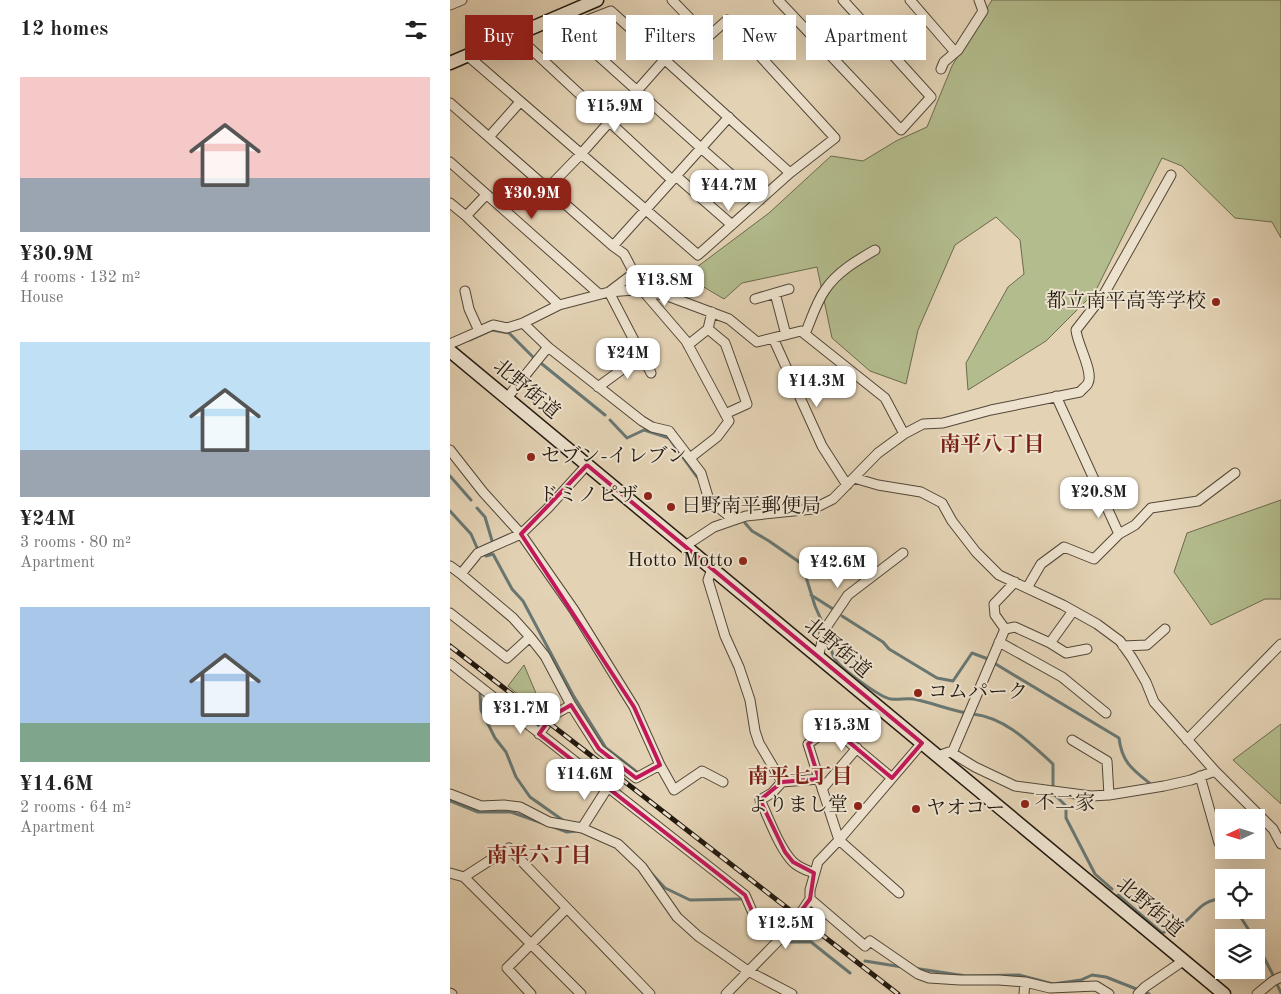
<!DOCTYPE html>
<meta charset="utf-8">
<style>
body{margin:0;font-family:"Old Standard TT","Noto Serif JP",serif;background:#f2f2f2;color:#222;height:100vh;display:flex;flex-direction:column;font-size:19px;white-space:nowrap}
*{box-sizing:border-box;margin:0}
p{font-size:16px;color:#767676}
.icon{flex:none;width:28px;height:28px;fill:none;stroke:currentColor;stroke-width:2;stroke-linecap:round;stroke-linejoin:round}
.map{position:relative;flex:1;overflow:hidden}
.panel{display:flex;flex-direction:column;background:#fff;width:450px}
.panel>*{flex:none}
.hud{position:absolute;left:15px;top:15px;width:475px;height:45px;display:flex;gap:10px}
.needle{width:32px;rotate:266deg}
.controls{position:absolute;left:765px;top:809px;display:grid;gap:10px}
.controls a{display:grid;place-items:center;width:50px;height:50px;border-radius:0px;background:#fff;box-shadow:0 5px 20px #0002;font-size:25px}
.price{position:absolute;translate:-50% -42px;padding:0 11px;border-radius:10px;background:#fff;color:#222;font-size:16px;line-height:32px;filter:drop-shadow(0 1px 2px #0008)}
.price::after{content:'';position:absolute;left:50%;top:30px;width:15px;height:11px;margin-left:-8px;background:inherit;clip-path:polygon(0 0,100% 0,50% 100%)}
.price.active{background:#8f2418;color:#fff}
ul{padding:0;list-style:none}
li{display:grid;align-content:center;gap:10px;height:265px;padding:0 20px}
li span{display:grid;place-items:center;height:155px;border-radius:0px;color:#555}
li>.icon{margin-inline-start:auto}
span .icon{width:90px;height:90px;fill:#fffc;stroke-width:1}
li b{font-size:21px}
h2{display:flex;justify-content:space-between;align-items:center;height:60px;padding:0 20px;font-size:21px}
.pill{padding:0 18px;border-radius:0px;background:#fff;box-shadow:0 5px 20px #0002;font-size:18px;line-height:45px}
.pill.active{background:#8f2418;color:#fff}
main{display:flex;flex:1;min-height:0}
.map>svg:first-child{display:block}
.green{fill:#b3bc8d;stroke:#6a6a4e}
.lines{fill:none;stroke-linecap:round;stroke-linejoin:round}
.stream{stroke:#687773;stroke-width:3}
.street-casing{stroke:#524738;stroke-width:11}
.secondary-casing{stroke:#22190f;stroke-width:15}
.street{stroke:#ede2ce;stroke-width:9}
.secondary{stroke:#ede2ce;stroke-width:12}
.rail-casing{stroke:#22190f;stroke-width:5}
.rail{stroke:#ede2ce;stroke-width:3;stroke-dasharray:9;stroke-linecap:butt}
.marked{fill:none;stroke:#c2185b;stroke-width:4;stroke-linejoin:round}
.poi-dot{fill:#8f2418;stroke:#ede2ce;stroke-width:2}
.labels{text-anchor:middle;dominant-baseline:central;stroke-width:4;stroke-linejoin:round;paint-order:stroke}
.poi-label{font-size:20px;fill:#22190f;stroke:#ede2ce;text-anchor:start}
.street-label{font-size:20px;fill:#22190f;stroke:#ede2ce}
.neighbourhood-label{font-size:21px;font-weight:bold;fill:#7a1f14;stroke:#ede2ce}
</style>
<main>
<section class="panel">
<h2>12 homes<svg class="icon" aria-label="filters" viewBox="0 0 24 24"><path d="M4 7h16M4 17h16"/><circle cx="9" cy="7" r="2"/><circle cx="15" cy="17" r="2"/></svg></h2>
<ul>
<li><span style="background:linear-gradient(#f6c9c9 65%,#9aa5b1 0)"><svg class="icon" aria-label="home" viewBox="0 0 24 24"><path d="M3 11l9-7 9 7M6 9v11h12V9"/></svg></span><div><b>¥30.9M</b><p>4 rooms · 132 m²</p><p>House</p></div></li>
<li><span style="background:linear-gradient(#bfe0f5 70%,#9aa5b1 0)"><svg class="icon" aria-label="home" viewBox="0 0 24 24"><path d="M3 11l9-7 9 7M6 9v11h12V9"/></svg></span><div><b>¥24M</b><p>3 rooms · 80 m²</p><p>Apartment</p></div></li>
<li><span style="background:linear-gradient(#a9c7e8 75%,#7fa58c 0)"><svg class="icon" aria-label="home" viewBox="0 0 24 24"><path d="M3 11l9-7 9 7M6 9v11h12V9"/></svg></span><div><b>¥14.6M</b><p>2 rooms · 64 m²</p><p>Apartment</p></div></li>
</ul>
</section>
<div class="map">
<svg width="831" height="994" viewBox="0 0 831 994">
<rect width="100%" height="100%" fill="#e3d2b4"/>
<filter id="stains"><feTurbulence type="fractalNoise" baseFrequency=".004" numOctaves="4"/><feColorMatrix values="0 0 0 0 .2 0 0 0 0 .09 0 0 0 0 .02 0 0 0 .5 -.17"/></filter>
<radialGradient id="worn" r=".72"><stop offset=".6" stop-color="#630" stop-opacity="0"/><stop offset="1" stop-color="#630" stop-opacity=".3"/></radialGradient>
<path class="green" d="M542,0H831V238L822,222L785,218L732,166L712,158L645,292L596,341L518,390L516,363L558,287L574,274L570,240L546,217L505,245L468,330L456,384L420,371L382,338L367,267L292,283L274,299L235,276L319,213L381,156L413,161L446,141L477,127L502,66Z
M831,500V599H815L761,625L724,572L737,533Z
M74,665L88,698H94L98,713L93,716L58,686Z
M831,724V804L783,760Z"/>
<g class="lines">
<path class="stream" d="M20,340L42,330L59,333L84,358
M92,364L155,415
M160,420L177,438L194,430L219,438L247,477
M0,476L21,500
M264,497L287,515
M27,508L35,517L43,544
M0,511L21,534L28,550
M295,523L302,531L319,541L352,564L365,606L373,624
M36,556L43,554L62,589L73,601L123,695L156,748L187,772
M361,595L383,609
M392,616L433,642L439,649L487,678L503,681L522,653L538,659
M379,633C380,642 380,652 385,659C391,669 431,698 441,699C451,700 459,697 468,700C485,704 500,710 517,713
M544,663L669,738C672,763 683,770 702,785
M30,694L31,710L45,738L56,752L66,777L80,797L114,821
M523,714C556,718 580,743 603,764V789
M606,796L616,806V818L645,874L662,889
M0,801L28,812H61L95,824
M101,826L117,832L126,831
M201,873L215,888L240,900L291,899
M668,895L712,933C718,931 726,929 731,925C748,913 750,899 774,899
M786,910L804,938
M337,942H361L400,973
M806,942L823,975
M415,961L452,967
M463,968L516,976L569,975L603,984L631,980L642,975L656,977L699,994
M826,982L831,993"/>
<defs>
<path id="street" d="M328,0L451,130L481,97L393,0
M460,0L505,52
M0,5L12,0
M106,18L251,148L310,200
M117,28L161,11L340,173
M66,35L222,180
M18,56L248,255L340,173L385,138L277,20L258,37L222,0
M491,69L494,62L508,50L533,11L529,0
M0,103L163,246L279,117
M39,137L70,102
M0,162L149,294
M226,176L282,225
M97,189L131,154L215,59
M0,203L16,216L109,305
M16,216L36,195
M163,246L174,254L184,273L159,292L201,373
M15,291L19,309L29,331
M193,291L236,341L279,421L267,437L240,458
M325,293L336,335
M305,299L339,289
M73,323L98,347L192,421L202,427L219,431L251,473L259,500L284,520
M258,329L275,343L297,404L275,414
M355,334C361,320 366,303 375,290C387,272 406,261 425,250
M323,338L372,446L397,485
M0,344L43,325L57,328L73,323L109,305L159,292L184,290L215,295L279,319L307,342L351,331L435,398L454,434
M238,345L258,329L262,312
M148,387L193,354
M57,398L98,347
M0,450L33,492L71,534L124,610L184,707L210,765L224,790L252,771L273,782
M404,478L428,485L471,492L492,503L502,521L526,552L549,575L613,605L647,624L670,641L682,658L696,682L704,702L765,771L823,829L831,844
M669,534L685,525L701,508L748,501L785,473
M235,546L264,527L284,520L296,516L363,509L383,499L428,453L454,434L473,424L493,423L541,410L630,392C632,389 637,386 638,383C644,372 627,344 626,330L654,294L721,175
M0,566L11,574L28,553L71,534L98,508L137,465
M262,569L258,580L275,636L289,667L300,700L305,731L309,743L332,782L369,779L389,840L449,893
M11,574L63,618L80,637L95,656L121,705L149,749L186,778L210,765
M577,588L591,564L614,547L644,559L669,534L606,396
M0,613L57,658L80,637
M555,629L545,615L544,604L565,582
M549,642L612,677L656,713
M600,643L616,653L637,649
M673,646L697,645L715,629
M368,658L375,629L398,595L453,553
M0,663L295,895L306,920L331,938
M89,734L102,716L121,705
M622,740L657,761L659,795
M737,740L831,644
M502,753L555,629L565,627L600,643L623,611
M488,756L499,752L502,753L525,767L565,786L641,796L659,795L714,786L741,780L765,771
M750,776L769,843
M369,779L358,744L381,727L442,778
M332,782L322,793L310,800C319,818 329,848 343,862C349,868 356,870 364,873
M372,789L407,748
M0,794L31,806L54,805L70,807L99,822L132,828L168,844L192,867L227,917L248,936L298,971L342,994
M132,828L158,787
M0,873L14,877L131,994
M14,877L59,848L200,994
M360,899L415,946L420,941L468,974L479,978L510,980H549L575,982L600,988L646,986L659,994
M0,993L2,994
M81,994L57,968L116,909
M276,994L331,938L348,917L360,899V890L368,862L389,840L472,743
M574,994L575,982
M688,994L695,987L733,961
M807,994L823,981L831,977"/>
<path id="secondary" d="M0,63L147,0
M0,351L774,994"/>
</defs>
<use href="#street" class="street-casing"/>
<use href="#secondary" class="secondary-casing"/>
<use href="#street" class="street"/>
<use href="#secondary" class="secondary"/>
<defs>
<path id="rail" d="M0,646L448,994"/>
</defs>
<use href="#rail" class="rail-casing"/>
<use href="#rail" class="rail"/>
</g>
<path class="marked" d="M137,465L472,743L442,778L381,727L358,744L369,779L332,782L310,800L335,852L343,862L364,873L360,899L331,938L306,920L295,895L89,734L102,716L121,705L149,749L186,778L210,765L184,707L71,534Z"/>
<g class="poi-dot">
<circle cx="766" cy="302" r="5"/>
<circle cx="81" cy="457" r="5"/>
<circle cx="198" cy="496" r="5"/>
<circle cx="221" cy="507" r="5"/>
<circle cx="293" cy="561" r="5"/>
<circle cx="468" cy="693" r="5"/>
<circle cx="575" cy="804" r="5"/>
<circle cx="408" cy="806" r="5"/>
<circle cx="466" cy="809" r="5"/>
</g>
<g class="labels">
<g class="poi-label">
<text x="756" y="302" text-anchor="end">都立南平高等学校</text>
<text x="91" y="457">セブン-イレブン</text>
<text x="188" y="496" text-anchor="end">ドミノピザ</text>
<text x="231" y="507">日野南平郵便局</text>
<text x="283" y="561" text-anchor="end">Hotto Motto</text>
<text x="478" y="693">コムパーク</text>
<text x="585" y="804">不二家</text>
<text x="398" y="806" text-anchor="end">よりまし堂</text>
<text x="476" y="809">ヤオコー</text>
</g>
<g class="street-label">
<text transform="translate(76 390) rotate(40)">北野街道</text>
<text transform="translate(387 649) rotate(40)">北野街道</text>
<text transform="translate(699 908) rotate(40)">北野街道</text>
</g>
<g class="neighbourhood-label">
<text x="542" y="445">南平八丁目</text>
<text x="350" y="777">南平七丁目</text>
<text x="89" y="856">南平六丁目</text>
</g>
</g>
<rect width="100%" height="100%" filter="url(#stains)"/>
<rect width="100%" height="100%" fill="url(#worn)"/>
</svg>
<div class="controls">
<a><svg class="needle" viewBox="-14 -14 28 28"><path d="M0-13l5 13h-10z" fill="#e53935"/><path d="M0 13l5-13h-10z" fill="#767676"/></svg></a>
<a><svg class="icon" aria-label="locate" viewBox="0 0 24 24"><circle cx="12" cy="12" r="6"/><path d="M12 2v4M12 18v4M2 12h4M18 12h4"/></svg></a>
<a><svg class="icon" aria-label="layers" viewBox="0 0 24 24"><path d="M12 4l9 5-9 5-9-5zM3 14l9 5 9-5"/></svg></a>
</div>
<b class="price" style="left:165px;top:133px">¥15.9M</b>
<b class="price" style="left:279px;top:212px">¥44.7M</b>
<b class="price active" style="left:82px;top:220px">¥30.9M</b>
<b class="price" style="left:215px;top:307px">¥13.8M</b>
<b class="price" style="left:178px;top:380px">¥24M</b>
<b class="price" style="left:367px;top:408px">¥14.3M</b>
<b class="price" style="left:649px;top:519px">¥20.8M</b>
<b class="price" style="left:388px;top:589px">¥42.6M</b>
<b class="price" style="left:71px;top:735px">¥31.7M</b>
<b class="price" style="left:392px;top:752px">¥15.3M</b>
<b class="price" style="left:135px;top:801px">¥14.6M</b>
<b class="price" style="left:336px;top:950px">¥12.5M</b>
<div class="hud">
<a class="pill active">Buy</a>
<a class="pill">Rent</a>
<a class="pill">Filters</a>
<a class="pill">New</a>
<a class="pill">Apartment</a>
</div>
</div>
</main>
